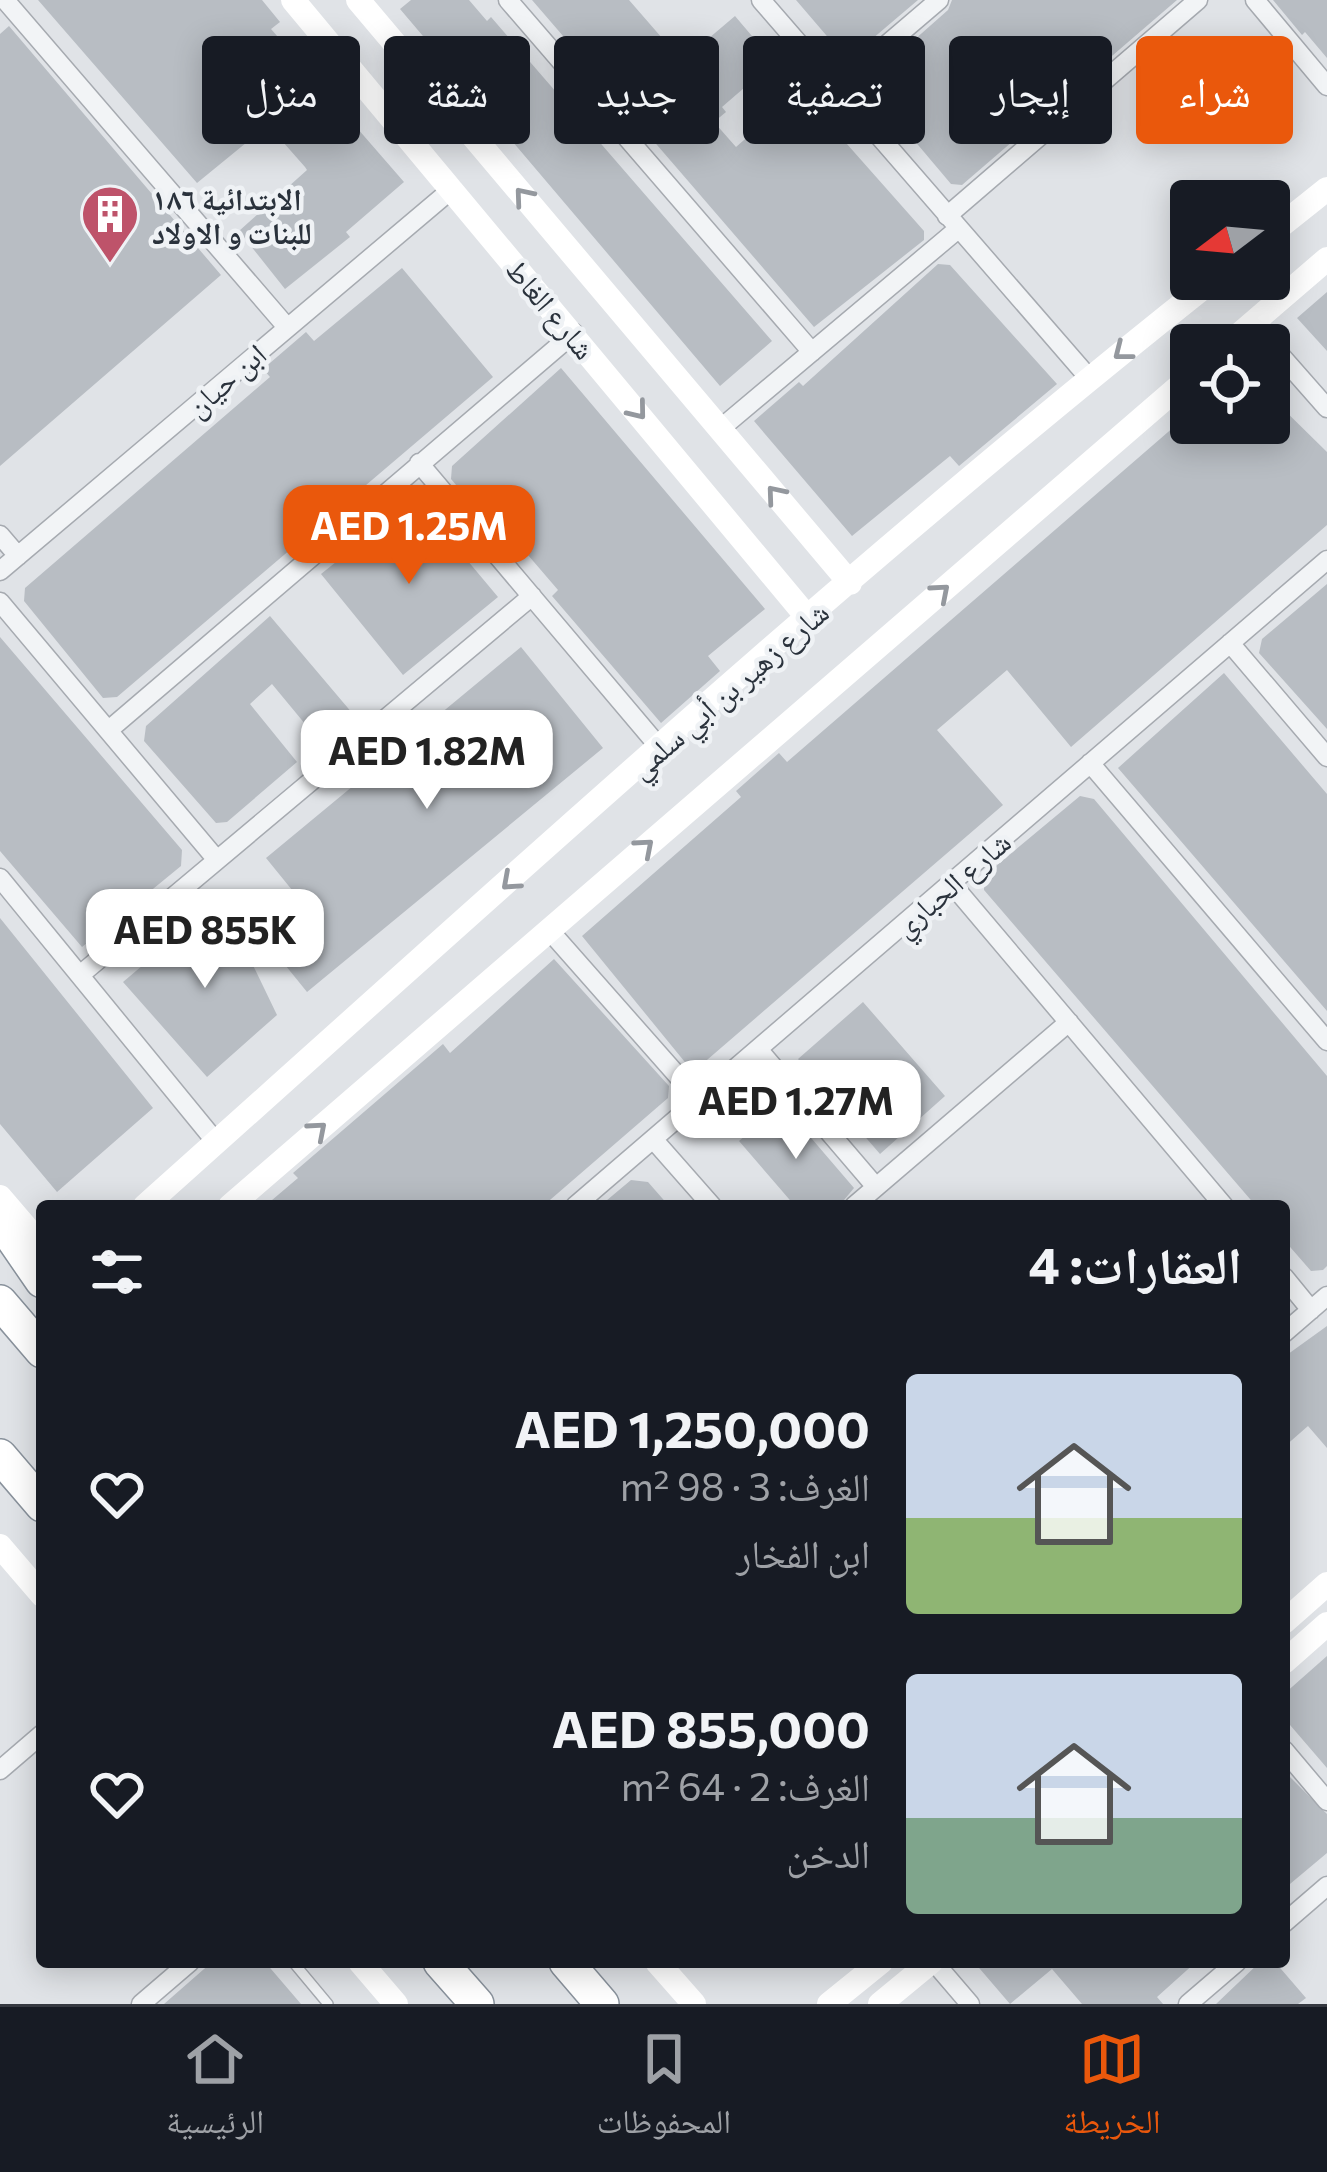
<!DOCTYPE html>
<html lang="ar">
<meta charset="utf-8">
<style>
body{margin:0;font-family:Commissioner,"Noto Naskh Arabic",sans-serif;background:#242831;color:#f1f3f6;direction:rtl;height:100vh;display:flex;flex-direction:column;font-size:45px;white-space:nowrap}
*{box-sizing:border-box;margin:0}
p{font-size:39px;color:#9ea1a6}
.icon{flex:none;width:66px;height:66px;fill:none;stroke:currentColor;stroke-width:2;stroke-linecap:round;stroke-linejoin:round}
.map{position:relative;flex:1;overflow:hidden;direction:ltr}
.side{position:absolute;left:36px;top:1200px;width:1254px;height:768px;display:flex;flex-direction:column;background:#171b24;border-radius:12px;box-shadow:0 6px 30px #0003;direction:rtl}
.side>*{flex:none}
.banner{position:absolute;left:36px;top:36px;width:1257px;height:108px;direction:rtl;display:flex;gap:24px}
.needle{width:78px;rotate:254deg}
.tools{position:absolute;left:1170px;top:180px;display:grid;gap:24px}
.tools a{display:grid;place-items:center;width:120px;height:120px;border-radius:12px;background:#171b24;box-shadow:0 6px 30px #0003;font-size:60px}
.price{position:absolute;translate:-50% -102px;padding:0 27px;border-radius:24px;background:#fff;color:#222;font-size:39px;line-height:78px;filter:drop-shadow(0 3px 6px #0008)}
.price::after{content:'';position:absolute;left:50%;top:72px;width:36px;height:27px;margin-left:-18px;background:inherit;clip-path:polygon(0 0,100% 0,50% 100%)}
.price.on{background:#ea580c;color:#fff}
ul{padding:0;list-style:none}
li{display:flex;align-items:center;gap:36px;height:300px;padding:0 48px}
li span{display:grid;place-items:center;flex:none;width:336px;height:240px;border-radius:12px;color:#555}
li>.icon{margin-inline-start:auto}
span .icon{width:144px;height:144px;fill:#fffc;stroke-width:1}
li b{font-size:51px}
h2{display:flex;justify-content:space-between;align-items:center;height:144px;padding:0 48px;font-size:51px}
.tag{padding:0 42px;border-radius:12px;background:#171b24;box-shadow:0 6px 30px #0003;font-size:42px;line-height:108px}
.tag.on{background:#ea580c;color:#fff}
.tabs{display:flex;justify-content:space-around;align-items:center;height:168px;border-top:3px solid #363941;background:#171b24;font-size:33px;color:#9ea1a6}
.tabs a{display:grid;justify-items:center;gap:6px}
.tabs .on{color:#ea580c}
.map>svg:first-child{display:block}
.building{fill:#b8bdc3}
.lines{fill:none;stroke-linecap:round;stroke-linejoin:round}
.lane-casing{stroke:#a6aab0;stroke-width:12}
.street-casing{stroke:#a6aab0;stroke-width:21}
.highway-casing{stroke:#89929c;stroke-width:36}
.lane{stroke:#f2f4f6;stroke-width:9}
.street{stroke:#f2f4f6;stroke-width:18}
.secondary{stroke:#fff;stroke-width:24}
.highway{stroke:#fff;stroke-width:33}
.oneway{stroke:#94989e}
.labels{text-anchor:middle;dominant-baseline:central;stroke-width:9;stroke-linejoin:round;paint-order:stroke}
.poi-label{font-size:30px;font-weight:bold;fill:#2a323c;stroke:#eff2f5;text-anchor:start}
.street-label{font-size:30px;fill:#2a323c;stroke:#eff2f5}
</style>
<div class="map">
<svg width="1327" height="2004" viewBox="0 0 1327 2004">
<rect width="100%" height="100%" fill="#e0e3e7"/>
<path class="building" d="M38,0H262L280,22L271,29L404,182L346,232L350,237L285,289L239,231L307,170L305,167L268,125L197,183Z
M411,0H469L487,21L491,17L772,341L720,386L400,9Z
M532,0H629L682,61L735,16L774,62L722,107L726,112L714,122L736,147L800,91L924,231V240L814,327Z
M796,0H918L852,56H844Z
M952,0H1177L962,185L951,184L870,88V79L948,10Z
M1273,0H1327V58L1305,32L1302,35Z
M9,26L221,275L0,466V34Z
M938,264L950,265L1057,384L959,466L950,456L852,536L754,421L799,382L803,386Z
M402,268L493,377L117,697L103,698L24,601L25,588L270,377L263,369L306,332L314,341Z
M1327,292V351L1297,318Z
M561,368L765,609L708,656L720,671L661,723L552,596L558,590L503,526L496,532L451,479L452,466Z
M1269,395L1327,452V525L1071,747L1007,670L937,730L1003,805L693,1072L582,936L741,797L736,791L779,753L787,762L1190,413L1191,423H1269Z
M407,505H421L498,597L403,675L321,574Z
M1327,584V729L1259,653L1262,639Z
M270,616L353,714L320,742L272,684L250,704L297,762L227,822L216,823L144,741L146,726Z
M0,637L182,850L181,866L82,947L0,851Z
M521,647L603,748L307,992L273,950L314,917L266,858Z
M1224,673L1327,794V1011L1118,768Z
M1080,796L1094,799L1327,1076V1266L1323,1270L1311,1271L1284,1240V1206H1256L984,890V876Z
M221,899L277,1015L207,1077L123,982Z
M0,918L153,1108L57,1192L0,1124Z
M554,959L669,1086L668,1098L543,1206H265L298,1178L293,1173L443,1044L450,1053Z
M863,1002L945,1096L880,1154L798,1059Z
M782,1104L854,1188L839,1206H795L739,1141Z
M631,1180L648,1182L669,1206H600Z
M1327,1326V1448L1308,1426L1284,1447V1357Z
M1327,1656V1768L1284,1718V1694Z
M1284,1771L1327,1814V1853L1284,1889Z
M212,1962H265L301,2004H164Z
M974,1962H1196L1157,1997L1163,2004H1082L1052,1969L1010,2004Z
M1260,1962H1275L1306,1998L1298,2004H1216Z"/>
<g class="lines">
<defs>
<path id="lane" d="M293,1962L328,2004"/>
<path id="street" d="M5,0L286,326
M508,0L812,352
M761,0L1089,378
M1255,0L1327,86
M837,87L939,0
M947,216L1198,0
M1252,323L1327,408
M720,429L958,229
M419,463L660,748
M0,535L18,556
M0,571L452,189
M0,602L217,860
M1230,643L1327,757
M110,729L574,333
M1090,763L1327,1041
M0,878L216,1142
M951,883L1224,1206
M549,930L699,1100
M80,975L532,596
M758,1049L876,1187
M653,1139L712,1206
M575,1206L1327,560
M854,1206L1069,1022
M1284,1277L1311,1310
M1284,1333L1327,1296
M1284,1750L1327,1801
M0,1770L42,1734
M1284,1923L1327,1886
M934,1962L970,2004
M141,2004L190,1962
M1188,2004L1237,1962"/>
<path id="highway" d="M0,1220L42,1281
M0,1302L42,1351
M0,1456L42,1505
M440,1962L477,2004
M566,1962L602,2004"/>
</defs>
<use href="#lane" class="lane-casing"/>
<use href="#street" class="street-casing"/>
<use href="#highway" class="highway-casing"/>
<use href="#lane" class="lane"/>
<use href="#street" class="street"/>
<path class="secondary" d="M293,0L808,618
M358,0L850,583
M1269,235L1327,189
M1227,345L1327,259
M0,1197L42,1246
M145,1206C496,892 844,572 1214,279
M230,1206L1191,376
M0,1546L42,1595
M1284,1622L1327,1584
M1284,1662L1327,1624
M360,1962L396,2004
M657,1962L694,2004
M829,2004L881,1962
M880,2004L931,1962"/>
<use href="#highway" class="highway"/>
</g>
<defs><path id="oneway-chevron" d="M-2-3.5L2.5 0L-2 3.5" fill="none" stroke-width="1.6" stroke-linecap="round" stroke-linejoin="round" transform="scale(3)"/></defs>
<g class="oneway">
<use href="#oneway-chevron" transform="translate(523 196) rotate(-130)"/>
<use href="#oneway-chevron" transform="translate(1122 352) rotate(142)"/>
<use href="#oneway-chevron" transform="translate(638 411) rotate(51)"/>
<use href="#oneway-chevron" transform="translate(775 494) rotate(-130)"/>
<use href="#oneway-chevron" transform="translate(941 592) rotate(-41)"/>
<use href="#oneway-chevron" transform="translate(645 847) rotate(-41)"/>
<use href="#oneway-chevron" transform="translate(510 882) rotate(138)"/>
<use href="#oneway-chevron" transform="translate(318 1130) rotate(-41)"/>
</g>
<defs>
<symbol id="building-pin" viewBox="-11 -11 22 30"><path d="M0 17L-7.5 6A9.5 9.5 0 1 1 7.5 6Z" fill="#be536a" stroke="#eff2f5"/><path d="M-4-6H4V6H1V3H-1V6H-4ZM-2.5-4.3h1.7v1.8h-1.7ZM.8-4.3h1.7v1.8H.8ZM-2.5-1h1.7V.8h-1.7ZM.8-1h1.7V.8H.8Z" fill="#fff"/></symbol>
</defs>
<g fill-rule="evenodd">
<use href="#building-pin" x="77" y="181" width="66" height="90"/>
</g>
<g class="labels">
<g class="poi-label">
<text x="152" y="197">الابتدائية ١٨٦<tspan x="152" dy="34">للبنات و الاولاد</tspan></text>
</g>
<g class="street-label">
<text transform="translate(552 308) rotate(50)">شارع الغاط</text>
<text transform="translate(225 379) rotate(-41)">ابن حيان</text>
<text transform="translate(728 689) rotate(-41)">شارع زهير بن أبي سلمي</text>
<text transform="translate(951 883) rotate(-41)">شارع الحباري</text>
</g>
</g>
</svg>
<div class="tools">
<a><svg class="needle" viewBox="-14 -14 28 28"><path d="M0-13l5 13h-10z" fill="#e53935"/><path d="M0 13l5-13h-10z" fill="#9ea1a6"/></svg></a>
<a><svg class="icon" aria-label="locate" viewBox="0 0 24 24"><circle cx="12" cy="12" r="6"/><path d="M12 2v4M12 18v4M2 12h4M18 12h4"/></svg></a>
</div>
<b class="price on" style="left:409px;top:587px">AED 1.25M</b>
<b class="price" style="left:427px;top:812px">AED 1.82M</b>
<b class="price" style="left:205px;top:991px">AED 855K</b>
<b class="price" style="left:796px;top:1162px">AED 1.27M</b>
<div class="banner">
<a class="tag on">شراء</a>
<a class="tag">إيجار</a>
<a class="tag">تصفية</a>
<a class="tag">جديد</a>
<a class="tag">شقة</a>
<a class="tag">منزل</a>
</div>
<section class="side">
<h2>العقارات: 4<svg class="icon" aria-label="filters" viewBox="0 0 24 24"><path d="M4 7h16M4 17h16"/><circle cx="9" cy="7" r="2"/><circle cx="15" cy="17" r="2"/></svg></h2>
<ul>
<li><span style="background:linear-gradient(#c9d6e8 60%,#8fb573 0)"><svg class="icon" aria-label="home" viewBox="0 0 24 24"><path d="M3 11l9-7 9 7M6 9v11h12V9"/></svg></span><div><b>AED 1,250,000</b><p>الغرف: 3 · 98 m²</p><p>ابن الفخار</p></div><svg class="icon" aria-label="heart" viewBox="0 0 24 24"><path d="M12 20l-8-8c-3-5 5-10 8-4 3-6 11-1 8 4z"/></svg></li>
<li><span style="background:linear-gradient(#c9d6e8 60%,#7fa58c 0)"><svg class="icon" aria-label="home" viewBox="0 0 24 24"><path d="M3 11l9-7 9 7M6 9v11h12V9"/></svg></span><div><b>AED 855,000</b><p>الغرف: 2 · 64 m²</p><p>الدخن</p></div><svg class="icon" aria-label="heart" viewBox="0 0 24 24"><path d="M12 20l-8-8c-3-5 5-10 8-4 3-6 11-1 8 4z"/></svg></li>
</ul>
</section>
</div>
<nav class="tabs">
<a class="on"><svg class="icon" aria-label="map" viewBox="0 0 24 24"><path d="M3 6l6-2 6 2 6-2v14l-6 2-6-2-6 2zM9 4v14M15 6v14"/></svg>الخريطة</a>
<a><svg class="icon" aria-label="saved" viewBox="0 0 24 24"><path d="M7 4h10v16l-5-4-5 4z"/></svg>المحفوظات</a>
<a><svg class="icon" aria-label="home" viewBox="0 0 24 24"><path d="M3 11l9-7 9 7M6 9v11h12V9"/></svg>الرئيسية</a>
</nav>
